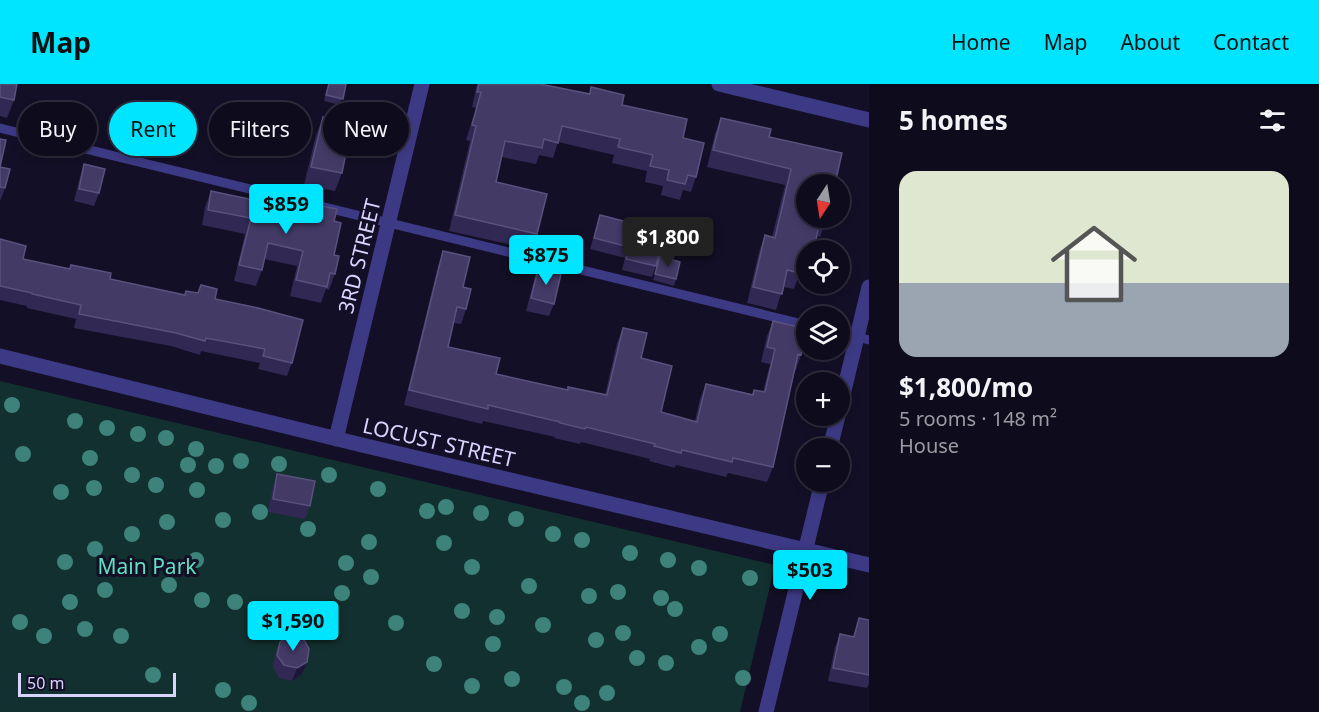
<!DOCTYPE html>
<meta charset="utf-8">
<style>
body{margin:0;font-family:"Noto Sans",sans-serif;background:#171425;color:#f1f3f6;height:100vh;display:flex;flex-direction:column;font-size:22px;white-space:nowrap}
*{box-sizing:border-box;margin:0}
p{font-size:20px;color:#9b9ba3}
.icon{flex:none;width:33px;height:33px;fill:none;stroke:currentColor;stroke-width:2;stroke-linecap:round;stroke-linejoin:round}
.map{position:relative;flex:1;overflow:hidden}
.panel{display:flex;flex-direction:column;background:#0e0b1c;width:450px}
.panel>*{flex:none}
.guide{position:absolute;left:18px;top:18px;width:570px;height:54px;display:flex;gap:12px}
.needle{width:39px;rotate:192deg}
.fabs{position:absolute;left:796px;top:90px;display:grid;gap:12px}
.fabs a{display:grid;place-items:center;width:54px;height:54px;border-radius:50%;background:#0e0b1c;box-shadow:0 3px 9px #0003,0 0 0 2px #2e2b3b;font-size:30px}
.scale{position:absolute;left:18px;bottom:15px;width:158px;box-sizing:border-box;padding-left:6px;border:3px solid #d9d4ff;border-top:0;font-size:16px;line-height:21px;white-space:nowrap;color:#d9d4ff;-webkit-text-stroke:4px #130f26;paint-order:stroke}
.price{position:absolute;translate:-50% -51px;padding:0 14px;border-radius:6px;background:#00e5ff;color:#111;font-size:20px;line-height:39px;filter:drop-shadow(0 2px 3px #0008)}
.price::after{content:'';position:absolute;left:50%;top:36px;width:18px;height:14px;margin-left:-9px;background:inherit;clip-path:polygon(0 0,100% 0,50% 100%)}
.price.current{background:#222;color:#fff}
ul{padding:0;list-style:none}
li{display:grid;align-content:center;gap:12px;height:318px;padding:0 30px}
li span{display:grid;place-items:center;height:186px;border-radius:18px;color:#555}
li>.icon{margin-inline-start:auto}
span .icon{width:108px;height:108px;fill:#fffc;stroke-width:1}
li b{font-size:26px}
h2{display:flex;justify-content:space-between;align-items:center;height:72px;padding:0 30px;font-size:26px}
.chip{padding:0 21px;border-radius:27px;background:#0e0b1c;box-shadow:0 3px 9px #0003,0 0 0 2px #2e2b3b;font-size:21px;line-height:54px}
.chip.current{background:#00e5ff;color:#111}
header{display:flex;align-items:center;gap:36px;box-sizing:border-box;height:84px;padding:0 30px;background:#00e5ff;color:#111}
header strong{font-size:28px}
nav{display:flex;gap:33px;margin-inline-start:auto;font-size:21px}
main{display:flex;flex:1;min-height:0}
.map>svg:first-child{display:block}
.green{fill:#12302f}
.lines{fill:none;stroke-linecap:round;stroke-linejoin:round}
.lane{stroke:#3d3a85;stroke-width:9}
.street{stroke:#3d3a85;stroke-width:15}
.tree{fill:#3d827b}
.wall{fill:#312854}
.shaded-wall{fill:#1d163a}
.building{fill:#433a66;stroke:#5a527e;stroke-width:1.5}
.labels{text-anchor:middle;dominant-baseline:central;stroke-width:6;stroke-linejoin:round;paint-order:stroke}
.street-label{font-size:21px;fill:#d9d4ff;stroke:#130f26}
.park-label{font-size:21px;fill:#5fe0c0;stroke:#130f26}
</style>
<header>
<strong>Map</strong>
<nav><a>Home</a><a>Map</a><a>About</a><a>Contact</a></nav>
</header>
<main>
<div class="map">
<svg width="869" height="628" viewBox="0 0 869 628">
<rect width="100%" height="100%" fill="#130f26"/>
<path class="green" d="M0,297L775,481L740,628H0Z"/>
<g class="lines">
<path class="lane" d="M0,44L807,241
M840,249L869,256"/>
<path class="street" d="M719,0L869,36
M0,272L362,361L869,481
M840,323L869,203
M336,355L422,0
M830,364L838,332
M766,628L822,398"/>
</g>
<g class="tree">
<circle cx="12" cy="321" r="8"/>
<circle cx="75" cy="337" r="8"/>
<circle cx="107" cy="344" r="8"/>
<circle cx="138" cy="350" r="8"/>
<circle cx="166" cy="354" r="8"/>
<circle cx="196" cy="365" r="8"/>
<circle cx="23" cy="370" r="8"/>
<circle cx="90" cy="374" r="8"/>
<circle cx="241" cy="377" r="8"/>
<circle cx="279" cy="380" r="8"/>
<circle cx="188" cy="381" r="8"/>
<circle cx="216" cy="382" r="8"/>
<circle cx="132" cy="391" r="8"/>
<circle cx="329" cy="391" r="8"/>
<circle cx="156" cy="401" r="8"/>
<circle cx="94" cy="404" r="8"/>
<circle cx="378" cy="405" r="8"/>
<circle cx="197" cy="406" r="8"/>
<circle cx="61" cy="408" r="8"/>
<circle cx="446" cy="423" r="8"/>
<circle cx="427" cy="427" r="8"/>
<circle cx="260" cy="428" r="8"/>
<circle cx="481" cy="429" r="8"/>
<circle cx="516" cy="435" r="8"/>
<circle cx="223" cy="436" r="8"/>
<circle cx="167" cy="438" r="8"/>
<circle cx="308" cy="445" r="8"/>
<circle cx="132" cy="450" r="8"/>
<circle cx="553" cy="450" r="8"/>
<circle cx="582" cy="456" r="8"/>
<circle cx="369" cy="458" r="8"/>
<circle cx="444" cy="459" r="8"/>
<circle cx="95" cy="465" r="8"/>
<circle cx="630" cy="469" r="8"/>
<circle cx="196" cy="476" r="8"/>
<circle cx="668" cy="476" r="8"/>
<circle cx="65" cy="478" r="8"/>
<circle cx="346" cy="479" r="8"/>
<circle cx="472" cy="483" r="8"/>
<circle cx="699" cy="484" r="8"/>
<circle cx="371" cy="493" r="8"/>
<circle cx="750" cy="494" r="8"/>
<circle cx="169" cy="501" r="8"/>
<circle cx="529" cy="502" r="8"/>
<circle cx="105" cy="506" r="8"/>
<circle cx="618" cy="508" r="8"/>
<circle cx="342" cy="509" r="8"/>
<circle cx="589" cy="512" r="8"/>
<circle cx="661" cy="514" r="8"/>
<circle cx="202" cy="516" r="8"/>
<circle cx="70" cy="518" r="8"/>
<circle cx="235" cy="518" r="8"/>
<circle cx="675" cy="525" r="8"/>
<circle cx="462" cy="527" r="8"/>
<circle cx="302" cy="531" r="8"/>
<circle cx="497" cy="533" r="8"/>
<circle cx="20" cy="538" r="8"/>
<circle cx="396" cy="539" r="8"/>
<circle cx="543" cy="541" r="8"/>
<circle cx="265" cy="542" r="8"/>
<circle cx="85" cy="545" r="8"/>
<circle cx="623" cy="549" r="8"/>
<circle cx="720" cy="550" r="8"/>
<circle cx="44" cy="552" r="8"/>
<circle cx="121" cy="552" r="8"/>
<circle cx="596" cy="556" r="8"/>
<circle cx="493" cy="560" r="8"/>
<circle cx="699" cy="563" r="8"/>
<circle cx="637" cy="574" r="8"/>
<circle cx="666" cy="579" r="8"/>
<circle cx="434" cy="580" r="8"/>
<circle cx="153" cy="591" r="8"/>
<circle cx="743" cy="594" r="8"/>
<circle cx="512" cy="595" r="8"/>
<circle cx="472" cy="602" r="8"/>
<circle cx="564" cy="603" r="8"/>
<circle cx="223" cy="606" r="8"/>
<circle cx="607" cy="609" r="8"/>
<circle cx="249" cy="619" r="8"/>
<circle cx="582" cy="619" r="8"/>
</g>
<path class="wall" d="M0,0L14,16L7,34L0,32Z
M328,0H346L340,21L324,17Z
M477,0H540L589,10L591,3L622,21L683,54L696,93L691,108L683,106L680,116L661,111L663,102L645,98L647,87L612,79L614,71L558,58L553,74L539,71L536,80L501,73L496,98L537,150L531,165L449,147L470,57L466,56L476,24L472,23Z
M323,33L342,89L335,107L304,101L316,51Z
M721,34L769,53L827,134L820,153L817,152L807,166V187L801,185L794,205L783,203L776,226L747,219L759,168L765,151L772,153L785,101L707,83L715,50Z
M0,55V83L5,104L0,117Z
M84,80L99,109L94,122L74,117L80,93Z
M211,107L319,129L321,122L334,137L335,190L329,206L326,205L321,219L290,212L297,182L264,175L262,186L256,202L234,197L245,150L202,141L205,123Z
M600,131L656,182L652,193L622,186L625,174L590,165Z
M0,155L23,175L69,185L71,181L110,195L184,211L198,209L201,201L215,215L292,279L287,292L258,285L260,279L201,267L200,271L171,262L74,244L76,235L27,224V222L0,216Z
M443,167L463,203L466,225L461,240L453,239L448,263L496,290L567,306L605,311L617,259L623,244L641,274L661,328L695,337L700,315L706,300L752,310L754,306L763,308L770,280L761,278L767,252L773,237L801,271L796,286H795L773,383L767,398L728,389L726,393L676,381L675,384L649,377L650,375L581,358L580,360L554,354L555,353L483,337L482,340L404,321L438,182Z
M660,172L676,195L674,202L653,196Z
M538,185L554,220L549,232L526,227L534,197Z
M277,390L310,422L305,435L268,428L273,402Z
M859,534L869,536V599L867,604L828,597L835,563L840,550L853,553Z
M280,558L307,578L302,590L292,597L279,594L273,583L275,571Z"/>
<path class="shaded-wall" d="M307,578L302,590L292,597L297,584Z"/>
<path class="building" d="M0,0H17L14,16L0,13Z
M329,0H346L343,15L326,11Z
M479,0H540L590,10L591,3L624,11L622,21L687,35L683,54L704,59L696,93L688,91L685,100L667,96L669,86L650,82L653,71L618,63L620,55L562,42L558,59L544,55L542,64L505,57L496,98L547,110L537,150L455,131L476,42L472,41L481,8H477Z
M323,33L352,39L342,89L311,83Z
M721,34L771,45L769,53L842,69L835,100H807V134H827L826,136L820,135L814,166H807V169L805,168L800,189L787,186L782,210L753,203L765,151L775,154L791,85L713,66Z
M0,55L6,56L0,83L10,85L5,104L0,103Z
M84,80L105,85L99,109L79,105Z
M211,107L320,130L321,122L337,125L334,137L341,139L334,171L339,172L335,190L330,189L327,203L296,196L303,167L268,159L262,186L239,181L251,134L208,126Z
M600,131L635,140V136L665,143L656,182L626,175L629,163L594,154Z
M0,155L26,162L23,175L70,185L71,181L111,189L110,195L185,211L186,207L198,209L201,201L217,205L215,215L258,224L303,236L292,279L263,272L265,265L206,254L205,257L176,249L79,230L81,221L32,210V209L0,202Z
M443,167L470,173L463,203L471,205L466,225L457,223L448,263L500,274L496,290L568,306V303L607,311L623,244L647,249L641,274L672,282L661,328L697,338L706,300L753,311L754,306L765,308L775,265L767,263L773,237L807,245L801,271L798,270L773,383L733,374L732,378L682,366L681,369L654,362L655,360L586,343L585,345L560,339V338L488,321V325L409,306Z
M660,172L680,178L676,195L655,190Z
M538,185L561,190L554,220L531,214Z
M277,390L315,397L310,422L273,415Z
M859,534L869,536V591L833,584L840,550L854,553Z
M289,552L303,554L309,565L307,578L297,584L284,581L277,571L280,558Z"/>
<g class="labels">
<g class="street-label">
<text transform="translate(359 172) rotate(-76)">3RD STREET</text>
<text transform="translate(439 358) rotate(13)">LOCUST STREET</text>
</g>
<g class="park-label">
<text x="147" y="482">Main Park</text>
</g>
</g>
</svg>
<div class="fabs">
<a><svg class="needle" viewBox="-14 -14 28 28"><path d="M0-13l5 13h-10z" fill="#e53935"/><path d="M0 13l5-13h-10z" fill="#9b9ba3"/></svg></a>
<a><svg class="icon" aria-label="locate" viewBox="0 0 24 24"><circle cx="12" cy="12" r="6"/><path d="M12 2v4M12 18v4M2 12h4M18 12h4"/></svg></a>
<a><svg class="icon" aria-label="layers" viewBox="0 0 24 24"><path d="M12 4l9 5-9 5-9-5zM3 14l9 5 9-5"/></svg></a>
<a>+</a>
<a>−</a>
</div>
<div class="scale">50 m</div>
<b class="price" style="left:286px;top:151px">$859</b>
<b class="price current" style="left:668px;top:184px">$1,800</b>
<b class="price" style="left:546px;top:202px">$875</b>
<b class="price" style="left:810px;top:517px">$503</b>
<b class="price" style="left:293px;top:568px">$1,590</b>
<div class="guide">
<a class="chip">Buy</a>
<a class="chip current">Rent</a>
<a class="chip">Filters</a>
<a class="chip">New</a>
</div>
</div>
<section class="panel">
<h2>5 homes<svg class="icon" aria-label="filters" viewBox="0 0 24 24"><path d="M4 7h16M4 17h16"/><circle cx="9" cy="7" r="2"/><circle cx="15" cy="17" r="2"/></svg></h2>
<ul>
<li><span style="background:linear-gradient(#dfe7d0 60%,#9aa5b1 0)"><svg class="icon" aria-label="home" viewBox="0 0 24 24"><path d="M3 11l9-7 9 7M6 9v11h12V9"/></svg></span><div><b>$1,800/mo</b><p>5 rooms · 148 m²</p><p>House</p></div></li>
</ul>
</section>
</main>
